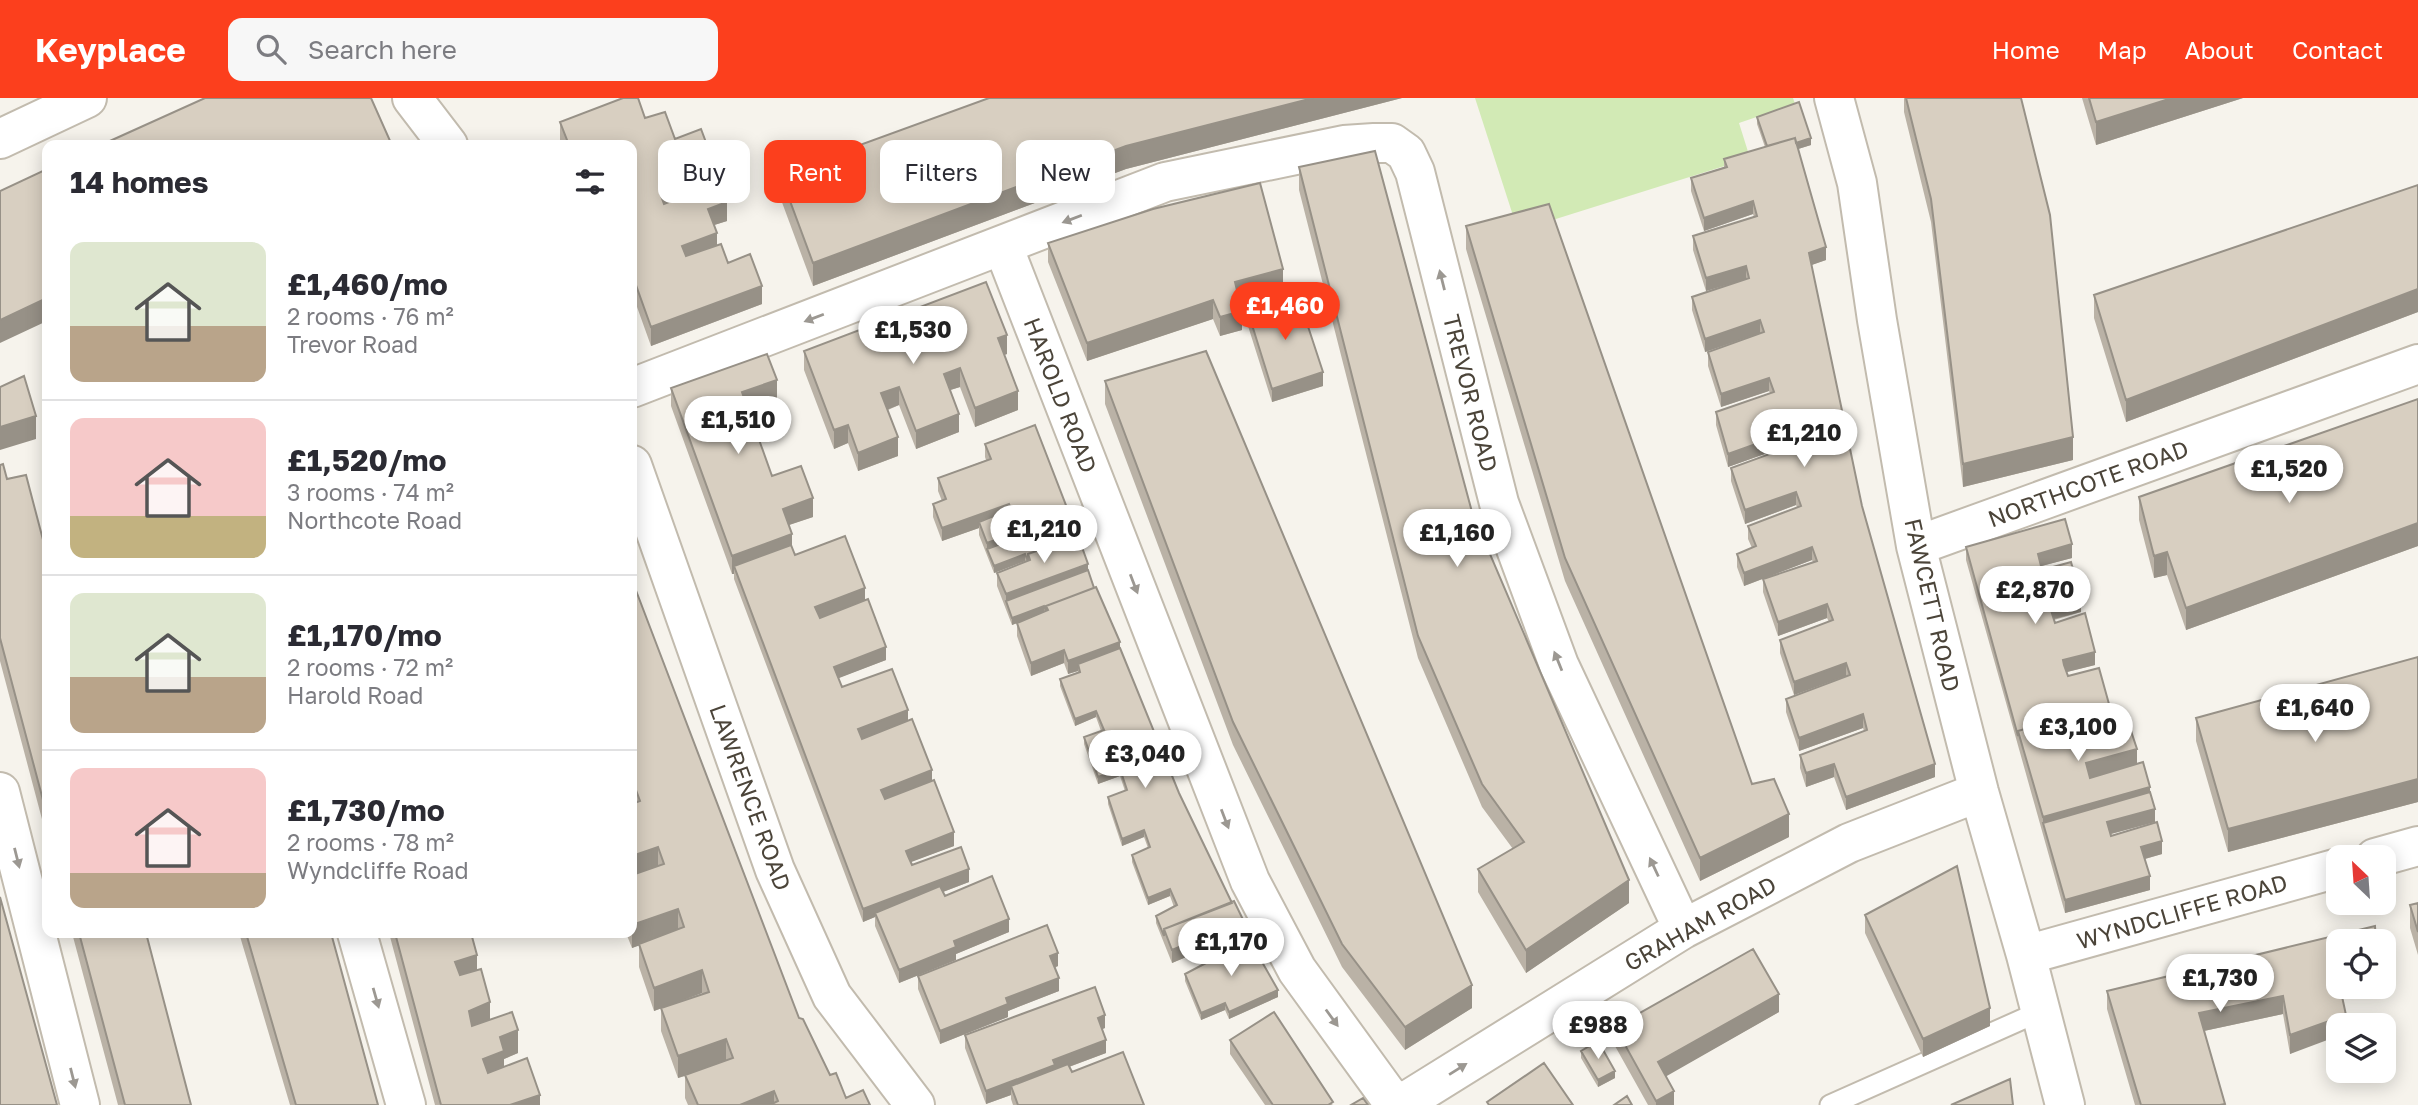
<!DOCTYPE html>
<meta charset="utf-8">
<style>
body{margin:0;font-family:"Golos Text",sans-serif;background:#f7f7f7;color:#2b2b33;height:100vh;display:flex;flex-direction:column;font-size:26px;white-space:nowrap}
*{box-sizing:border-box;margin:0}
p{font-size:23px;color:#7c7c81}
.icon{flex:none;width:38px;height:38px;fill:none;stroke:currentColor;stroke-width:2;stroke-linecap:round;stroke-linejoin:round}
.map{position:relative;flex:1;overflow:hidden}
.details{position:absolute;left:42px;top:42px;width:595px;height:798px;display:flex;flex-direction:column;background:#fff;border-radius:14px;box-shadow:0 4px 18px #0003}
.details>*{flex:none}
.hud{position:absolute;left:658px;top:42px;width:665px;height:63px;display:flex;gap:14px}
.needle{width:46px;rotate:335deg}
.buttons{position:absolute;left:2326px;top:747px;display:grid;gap:14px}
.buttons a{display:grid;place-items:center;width:70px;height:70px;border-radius:14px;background:#fff;box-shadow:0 4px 18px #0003;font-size:35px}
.price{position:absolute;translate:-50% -60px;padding:0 16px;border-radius:24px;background:#fff;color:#222;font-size:23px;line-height:46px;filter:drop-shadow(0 2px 4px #0008)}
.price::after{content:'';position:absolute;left:50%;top:42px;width:21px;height:16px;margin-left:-10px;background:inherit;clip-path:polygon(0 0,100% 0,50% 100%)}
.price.on{background:#fc3f1d;color:#fff}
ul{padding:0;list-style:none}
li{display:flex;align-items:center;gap:21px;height:175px;padding:0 28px}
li+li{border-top:2px solid #e1e1e2}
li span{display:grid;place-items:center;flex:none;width:196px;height:140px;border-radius:14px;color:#555}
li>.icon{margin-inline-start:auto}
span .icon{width:84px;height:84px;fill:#fffc;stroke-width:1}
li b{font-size:30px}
h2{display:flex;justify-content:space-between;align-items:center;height:84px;padding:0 28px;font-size:30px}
.pill{padding:0 24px;border-radius:14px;background:#fff;box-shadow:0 4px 18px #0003;font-size:24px;line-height:63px}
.pill.on{background:#fc3f1d;color:#fff}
header{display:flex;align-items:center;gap:42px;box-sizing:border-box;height:98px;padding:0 35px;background:#fc3f1d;color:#fff}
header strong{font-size:33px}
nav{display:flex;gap:38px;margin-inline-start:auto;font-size:24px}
.search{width:490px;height:63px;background:#f7f7f7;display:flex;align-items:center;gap:18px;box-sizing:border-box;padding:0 24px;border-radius:14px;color:#7c7c81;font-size:26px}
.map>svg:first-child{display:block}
.green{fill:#d2eab5}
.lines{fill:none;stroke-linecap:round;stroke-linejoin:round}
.service-casing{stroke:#c2bbae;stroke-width:23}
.minor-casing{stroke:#c2bbae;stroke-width:42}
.service{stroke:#fff;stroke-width:19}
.minor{stroke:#fff;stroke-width:38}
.wall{fill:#bab2a6}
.shaded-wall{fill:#979187}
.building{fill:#d8cfc1;stroke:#979187;stroke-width:2}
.oneway{fill:#9c9892}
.labels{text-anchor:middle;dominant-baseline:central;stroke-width:5;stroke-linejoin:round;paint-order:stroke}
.street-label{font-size:23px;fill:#4b4439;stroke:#fff}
</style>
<header>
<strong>Keyplace</strong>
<div class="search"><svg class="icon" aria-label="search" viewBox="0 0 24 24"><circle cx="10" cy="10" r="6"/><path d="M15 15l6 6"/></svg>Search here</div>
<nav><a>Home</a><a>Map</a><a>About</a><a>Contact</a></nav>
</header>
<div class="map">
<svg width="2418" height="1007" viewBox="0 0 2418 1007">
<rect width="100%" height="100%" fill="#f6f3ec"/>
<path class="green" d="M1475,0H1793L1795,6L1739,25L1750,60L1518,133Z"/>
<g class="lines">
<defs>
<path id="service" d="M1830,1007L2041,913"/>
<path id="minor" d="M412,0L448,47
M1834,0L1857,85L1877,222L1916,448L1979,694L2026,857L2065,1007
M0,41L87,0
M1003,148L1250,783L1297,872L1395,1007
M632,290L1165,84L1344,47L1374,45H1392L1406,55L1415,74L1499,405L1559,567L1683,831
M632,367L775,772L832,898L915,1007
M1916,448L2418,266
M0,694L80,1007
M2375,760L2418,748
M357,835L406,1007
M2026,857L2338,770
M1400,1007L1683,831L1849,745L1979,694"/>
</defs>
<use href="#service" class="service-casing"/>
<use href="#minor" class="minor-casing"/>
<use href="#service" class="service"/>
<use href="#minor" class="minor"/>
</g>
<path class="wall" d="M989,0H1402L1126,71L813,188L780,99V76Z
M1904,0H2021L2073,362L1963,389L1931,124L1904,14Z
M2082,0H2243L2096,47Z
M1757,19L1811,47L1798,51L1826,162L1811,167L1862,408L1935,679L1846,712L1834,679L1806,689L1800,670V657L1864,633L1863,630L1799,653L1786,614V601L1846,578L1794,597L1780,555V542L1829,524L1827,520L1778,538L1763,494V481L1813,464L1812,462L1744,488L1737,469V456L1752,450L1748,441V428L1797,409L1796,407L1745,426L1731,383V370L1785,350L1784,349L1728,369L1716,327V314L1770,295L1769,293L1721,309L1708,268V254L1760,236L1705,254L1692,212V199L1741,183L1706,193L1693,152V138L1754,119L1753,116L1704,133L1691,93V80L1724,69V61L1765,49L1757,26Z
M645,20L675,41L717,86L727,123L714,127L717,148L728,165L762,206L651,248L632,195V47H562L560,42V24Z
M1299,69L1472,414L1629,805L1526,875L1478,794V771L1513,751L1482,709L1418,560L1299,92Z
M2418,87V214L2126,324L2094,220V197Z
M1466,128L1752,686L1789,739L1700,783L1565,483L1466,151Z
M1048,145L1283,190L1239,201L1242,232L1220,238L1213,221L1087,263L1048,164Z
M1248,214L1323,288L1272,304L1248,228Z
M804,253L1007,256L1004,257L1018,312L975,329L960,289L950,292L959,334L916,351L899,307L888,312L898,358L858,373L848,345L834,351L804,272Z
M1105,283L1472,910L1405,952L1342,869L1233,647L1105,306Z
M671,290L777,301L748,311L772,378L813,419L789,427L792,449L795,457L865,503L886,562L838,580L842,589L908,623L932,683L954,748L910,764L912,767L969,784L943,794L945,798L1009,834L956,856V862L899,885L875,828V819L863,824L734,481V476H732L671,308Z
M2418,301V448L2186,532L2167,477L2154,480L2139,422V399Z
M985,346L1069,421L1094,490L1179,695L1278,899L1229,921L1225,912L1201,922L1185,883V876L1203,866L1198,854L1172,865L1156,825V818L1174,809L1170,798L1148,807L1132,764V757L1148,750L1144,739L1122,748L1108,706V699L1125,693L1120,678L1098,686L1084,646V639L1101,633L1096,619L1075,628L1060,588V581L1078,575V573L1068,576L1064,565L1031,578L1017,538V525L1012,527L997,488V475L1025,463L994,475L979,437V430L942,443L933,419V406L942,403L938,393V380L986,362L985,359Z
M0,367L47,457V740L0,563Z
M1966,449L2072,460L2041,468L2042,472L2081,514L2054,522L2055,525L2095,567L2067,574L2068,578L2109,616L2117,637L2137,666L2150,695L2155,724L2111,736V738L2162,756L2145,761L2150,792L2065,815L1966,462Z
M632,482L799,920L830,977L846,1000L870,1007H688L685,1000V978L678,980L661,933V910L702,896V895L654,913L639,869V847L632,850L626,835H632Z
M2418,559V704L2228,754L2196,643V620Z
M2418,805V857L2410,830V807Z
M1865,817L1990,928L1923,959L1865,835Z
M72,835H146L191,1007H118Z
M239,835H331L378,1007H290Z
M389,835H471L477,872L490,922L518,955L504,961V969L540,1007H435Z
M2338,844V889H2363L2340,891L2346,928L2290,956L2283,916L2204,933L2225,1007H2135L2107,911V893Z
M1058,868L1055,870L1059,893L1008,913V919L940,946L918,891V878Z
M1779,914L1665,978L1674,1007H1648L1615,948V929Z
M1105,930L1102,931L1106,955L1069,969L1072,974L1144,1007H1013L1011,1001V997L986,1006L965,950V937Z
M1230,942L1333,1007H1265L1230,956Z
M1581,953L1615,980L1598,989L1581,960Z"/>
<path class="shaded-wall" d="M1313,0H1402L1126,71L813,188V165L1126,48Z
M2172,0H2243L2096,47V24Z
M1811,40V47L1769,60V53Z
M717,74V93L660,113V95Z
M1753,103V116L1704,133V120Z
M727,104V123L708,129V111Z
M717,135V154L682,167V148Z
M1826,149V162L1809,168V155Z
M1746,168V181L1706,193V180Z
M1283,171V190L1235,202V184Z
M762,188V206L651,248V229Z
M2418,191V214L2126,324V302Z
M47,200V223L0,245V222Z
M1213,202V221L1087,263V245Z
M1242,213V232L1220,238V219Z
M1760,222V235L1705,254V241Z
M1007,237V256L998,259V240Z
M960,270V289L944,294V276Z
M1323,274V288L1272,304V291Z
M1769,280V293L1721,309V296Z
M777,282V301L742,313V294Z
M899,289V307L881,314V295Z
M1018,293V312L975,329V310Z
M959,316V334L916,351V333Z
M36,318V341L0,352V329Z
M848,327V345L834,351V332Z
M1784,336V349L1728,369V356Z
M898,339V358L858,373V355Z
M2073,339V362L1963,389V366Z
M1796,394V407L1745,426V412Z
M813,400V419L783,429V411Z
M1009,406V419L979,424V430L942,443V430Z
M1069,415V428L987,451V445Z
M2418,425V448L2186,532V510Z
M792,436V454L734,468V476H732V458Z
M2072,446V460L2038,469V456Z
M1812,449V462L1744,488V475Z
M2167,454V477L2154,480V458Z
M1025,456V463L994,475V468Z
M1088,466V479L1006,503V509V496Z
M865,490V504L815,522V509Z
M2081,501V514L2050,522V509Z
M1827,506V520L1778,538V524Z
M1044,508V515L1012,527V520Z
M1120,544V557L1078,566V573L1068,576V563Z
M886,549V562L834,582V569Z
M1064,552V565L1031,578V565Z
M2095,554V567L2063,575V562Z
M1846,565V578L1794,597V584Z
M2109,606V619L2023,650L2076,615Z
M908,612V625L858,644V631Z
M1096,613V619L1075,628V621Z
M1863,616V630L1799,653V640Z
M2137,651V669L2086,683V665Z
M1834,666V679L1806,689V675Z
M1935,666V679L1846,712V699Z
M1120,671V678L1098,686V679Z
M932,672V685L881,705V692Z
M2418,681V704L2228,754V731Z
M633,684V707L632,708V685Z
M2150,689V708L2043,725V738V719Z
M2155,711V724L2107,737V724Z
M1789,716V739L1700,783V760Z
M1144,732V739L1122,748V741Z
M954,734V748L906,766V753Z
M2162,743V756L2141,762V749Z
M658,749V772L632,781V758Z
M969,771V784L877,819L875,815V819L863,824V811Z
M2150,778V792L2065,815V802Z
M1629,782V805L1526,875V852Z
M1170,791V798L1148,807V800Z
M678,811V834L632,850V827Z
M1009,821V834L956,856V862L899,885V872L954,843Z
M1249,834V847L1202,858V852Z
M1198,841V854L1172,865V852Z
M1058,855V868L1050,871V858Z
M477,857V880L455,887V864Z
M702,872V895L654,913V890Z
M1059,880V893L1008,913V919L940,946V933L1006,900Z
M1472,887V910L1405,952V929Z
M1278,892V899L1229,921V914Z
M1779,896V914L1658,983V964Z
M2283,898V916L2199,934V915Z
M490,904V926L469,935V913Z
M1225,905V912L1201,922V915Z
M1990,910V928L1923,959V941Z
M1105,917V930L1098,933V920Z
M2346,917V928H2338V938L2290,956V937Z
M518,932V955L504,961V976L483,984V961L500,939Z
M726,941V964L678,980V958Z
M1106,942V955L1055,974L1011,988V997L986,1006V993L1053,962Z
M1615,973V980L1598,989V982Z
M774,993V1007H740Z
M1674,993V1007H1656V1003Z
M540,997V1007H510Z"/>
<path class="building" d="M205,0H371L391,45L387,47H101Z
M623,0H638L645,20L665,14L675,41L701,31L717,74L660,95L664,106L720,85L727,104L708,111L717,135L682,148L686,158L721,146L728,165L750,156L762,188L651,229L632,176V47H569L560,24Z
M989,0H1313L1126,48L813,165L780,76Z
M1906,0H2021L2050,117L2073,339L1963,366L1931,101Z
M2089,0H2172L2096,24Z
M1799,4L1811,40L1796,45L1795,40L1767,48L1757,19Z
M1795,40L1826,149L1809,155L1862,408L1935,666L1846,699L1834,666L1806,675L1800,657L1867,632L1863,616L1799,640L1786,601L1850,577L1846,565L1794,584L1780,542L1833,522L1827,506L1778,524L1763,481L1817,463L1812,449L1744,475L1737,456L1756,448L1748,428L1801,408L1796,394L1745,412L1731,370L1789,349L1784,336L1728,356L1716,314L1774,294L1769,280L1721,296L1708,254L1764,234L1760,222L1705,241L1692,199L1749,180L1746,168L1706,180L1693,138L1757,118L1753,103L1704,120L1691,80L1727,69L1724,61Z
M1375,53L1472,414L1629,782L1526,852L1478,771L1524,744L1482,686L1418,538L1299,69Z
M47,71V200L0,222V93Z
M1260,85L1283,171L1235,184L1242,213L1220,219L1213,202L1087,245L1048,145L1153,111Z
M2418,87V191L2126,302L2094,197Z
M1549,106L1752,686L1774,681L1789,716L1700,760L1565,460L1466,128Z
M986,184L1007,237L998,240L1018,293L975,310L960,270L944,276L959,316L916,333L899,289L881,295L898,339L858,355L848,327L834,332L804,253Z
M1298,198L1323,274L1272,291L1248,214Z
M1206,253L1472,887L1405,929L1342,846L1233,624L1105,283Z
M767,256L777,282L742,294L772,378L801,368L813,400L783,411L792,436L732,458L671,290Z
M24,278L36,318L0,329V289Z
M2418,301V425L2186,510L2167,454L2154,458L2139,399Z
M1035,327L1069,415L987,445L979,424L1011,411L1009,406L942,430L933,406L946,401L938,380L991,361L985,346Z
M3,366L7,381L26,377L47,457V717L0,540V367Z
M1069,421L1076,439L1028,456V463L1025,456L994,468L987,451Z
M2065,421L2072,446L2038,456L2042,472L2071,464L2081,501L2050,509L2055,525L2085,515L2095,554L2063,562L2064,567L2068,578L2099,570L2109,606L2018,633V638L1966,449Z
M845,438L865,490L815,509L820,520L868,501L886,549L834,569L842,589L892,571L908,612L858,631L862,641L912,621L932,672L881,692L885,701L934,682L954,734L906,753L908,758L912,767L961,749L969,771L863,811L734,468L791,447L795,457Z
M1078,438L1088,466L1006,496L997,475L1030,462L1028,456Z
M1088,472L1094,490L1046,508V513L1044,508L1012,520L1006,503Z
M632,482L799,920L803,921L830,977L836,975L846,1000L863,992L870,1007H770L778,1003L774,993L740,1007H698L685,977L733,960L726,941L678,958L661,910L709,894L702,872L654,890L639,846L684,829L678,811L632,827V777L664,766L658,749L632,758V706L640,703L633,684L632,685Z
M1096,489L1120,544L1068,563L1064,552L1031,565L1017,525L1048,512L1046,508Z
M1120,550L1179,695L1232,805L1164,831V838L1156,818L1177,807L1170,791L1148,800L1132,757L1150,749L1144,732L1122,741L1108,699L1127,692L1120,671L1098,679L1084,639L1104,632L1096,613L1075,621L1060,581L1080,574L1078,566Z
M2418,559V681L2228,731L2196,620Z
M2078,615L2080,624L2110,616L2117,637L2131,633L2137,651L2086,665L2090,680L2143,664L2150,689L2043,719L2018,633Z
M2150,694L2155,711L2107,724L2111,738L2157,724L2162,743L2141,749L2150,778L2065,802L2043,725Z
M1957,768L1990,910L1923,941L1865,817Z
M992,778L1009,821L954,843L956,849L899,872L875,815L940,788L945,798Z
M0,799L57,1007H0Z
M1234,803L1249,834L1202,852L1198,841L1172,852L1164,831Z
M2418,805V834L2410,807Z
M1047,827L1058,855L1050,858L1059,880L1006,900L1008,906L940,933L918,878Z
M2375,828L2376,844H2338V873H2336L2338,881V889H2340L2346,917L2290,937L2283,898L2199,915L2225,1006L2220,1007H2141L2107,893Z
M79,835H146L191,1007H125Z
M246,835H331L378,1007H296Z
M395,835H471L477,857L455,864L460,877L481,871L490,904L469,913L472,928L512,914L518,932L500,939L504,953L483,961L488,975L527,960L540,997L510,1007H441Z
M1249,841L1278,892L1229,914L1225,905L1201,915L1185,876L1206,865L1202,858Z
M1753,851L1779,896L1658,964L1674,993L1656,1003L1615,929Z
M1095,889L1105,917L1098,920L1106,942L1053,962L1055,967L986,993L965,937Z
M1274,914L1333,1004L1328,1007H1273L1230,942Z
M1598,943L1615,973L1598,982L1581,953Z
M1123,954L1144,1007H1018L1011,988L1068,966L1072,974Z
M1544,965L1573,1007H1489L1487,1004Z
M2010,981L2013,1007H1951Z
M1627,998L1632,1007H1614Z
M1363,1000L1368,1007H1351Z"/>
<defs><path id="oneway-solid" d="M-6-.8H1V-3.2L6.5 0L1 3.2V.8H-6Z" transform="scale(1.75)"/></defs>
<g class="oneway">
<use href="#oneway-solid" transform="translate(1072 121) rotate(159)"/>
<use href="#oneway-solid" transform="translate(1442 182) rotate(-104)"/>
<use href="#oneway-solid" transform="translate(814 220) rotate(159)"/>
<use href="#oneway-solid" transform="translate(1134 486) rotate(69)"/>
<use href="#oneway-solid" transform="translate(1558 563) rotate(-112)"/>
<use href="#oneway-solid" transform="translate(1225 721) rotate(69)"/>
<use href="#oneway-solid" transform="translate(17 760) rotate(76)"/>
<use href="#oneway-solid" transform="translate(1654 769) rotate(-115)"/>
<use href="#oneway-solid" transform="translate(376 900) rotate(74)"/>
<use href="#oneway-solid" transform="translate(1332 920) rotate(54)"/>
<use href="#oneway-solid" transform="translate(1458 971) rotate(-32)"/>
<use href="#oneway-solid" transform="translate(73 980) rotate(76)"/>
</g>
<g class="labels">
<g class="street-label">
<text transform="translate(1471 295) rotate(76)">TREVOR ROAD</text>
<text transform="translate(1061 297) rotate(69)">HAROLD ROAD</text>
<text transform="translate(2088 385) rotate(-20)">NORTHCOTE ROAD</text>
<text transform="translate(1933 507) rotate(77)">FAWCETT ROAD</text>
<text transform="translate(751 699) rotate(70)">LAWRENCE ROAD</text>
<text transform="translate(2182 813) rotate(-16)">WYNDCLIFFE ROAD</text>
<text transform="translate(1700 825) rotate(-29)">GRAHAM ROAD</text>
</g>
</g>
</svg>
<div class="buttons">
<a><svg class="needle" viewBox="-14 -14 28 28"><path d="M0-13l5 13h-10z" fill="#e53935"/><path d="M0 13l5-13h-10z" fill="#7c7c81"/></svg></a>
<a><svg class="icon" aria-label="locate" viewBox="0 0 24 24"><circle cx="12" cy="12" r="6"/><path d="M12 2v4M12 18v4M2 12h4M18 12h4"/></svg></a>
<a><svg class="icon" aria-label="layers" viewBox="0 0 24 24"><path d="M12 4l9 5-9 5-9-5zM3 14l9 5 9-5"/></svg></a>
</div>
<b class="price on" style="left:1285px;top:244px">£1,460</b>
<b class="price" style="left:913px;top:268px">£1,530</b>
<b class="price" style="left:738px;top:358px">£1,510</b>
<b class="price" style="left:1804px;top:371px">£1,210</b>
<b class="price" style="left:2289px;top:407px">£1,520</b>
<b class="price" style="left:1044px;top:467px">£1,210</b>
<b class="price" style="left:1457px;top:471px">£1,160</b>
<b class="price" style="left:2035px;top:528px">£2,870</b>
<b class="price" style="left:2315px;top:646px">£1,640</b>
<b class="price" style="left:2078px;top:665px">£3,100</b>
<b class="price" style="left:1145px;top:692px">£3,040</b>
<b class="price" style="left:1231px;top:880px">£1,170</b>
<b class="price" style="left:2220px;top:916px">£1,730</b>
<b class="price" style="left:1598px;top:963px">£988</b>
<div class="hud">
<a class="pill">Buy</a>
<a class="pill on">Rent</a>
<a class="pill">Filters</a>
<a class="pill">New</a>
</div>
<section class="details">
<h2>14 homes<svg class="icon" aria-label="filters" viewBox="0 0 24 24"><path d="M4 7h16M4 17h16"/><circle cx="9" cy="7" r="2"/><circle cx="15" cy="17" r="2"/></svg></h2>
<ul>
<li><span style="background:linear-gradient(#dfe7d0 60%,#b9a48a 0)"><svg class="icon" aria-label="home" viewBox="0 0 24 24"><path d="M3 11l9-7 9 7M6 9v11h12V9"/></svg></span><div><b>£1,460/mo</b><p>2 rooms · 76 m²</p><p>Trevor Road</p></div></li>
<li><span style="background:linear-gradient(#f6c9c9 70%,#c2b280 0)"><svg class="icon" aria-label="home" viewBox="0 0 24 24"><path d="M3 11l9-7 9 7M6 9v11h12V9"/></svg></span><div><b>£1,520/mo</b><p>3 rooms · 74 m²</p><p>Northcote Road</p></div></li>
<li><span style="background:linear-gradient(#dfe7d0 60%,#b9a48a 0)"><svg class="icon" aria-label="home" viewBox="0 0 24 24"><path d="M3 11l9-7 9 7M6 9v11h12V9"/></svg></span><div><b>£1,170/mo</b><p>2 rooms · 72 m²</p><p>Harold Road</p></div></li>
<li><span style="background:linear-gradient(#f6c9c9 75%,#b9a48a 0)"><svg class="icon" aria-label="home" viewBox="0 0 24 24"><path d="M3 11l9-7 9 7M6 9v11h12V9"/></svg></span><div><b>£1,730/mo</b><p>2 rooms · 78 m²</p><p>Wyndcliffe Road</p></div></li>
</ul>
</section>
</div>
